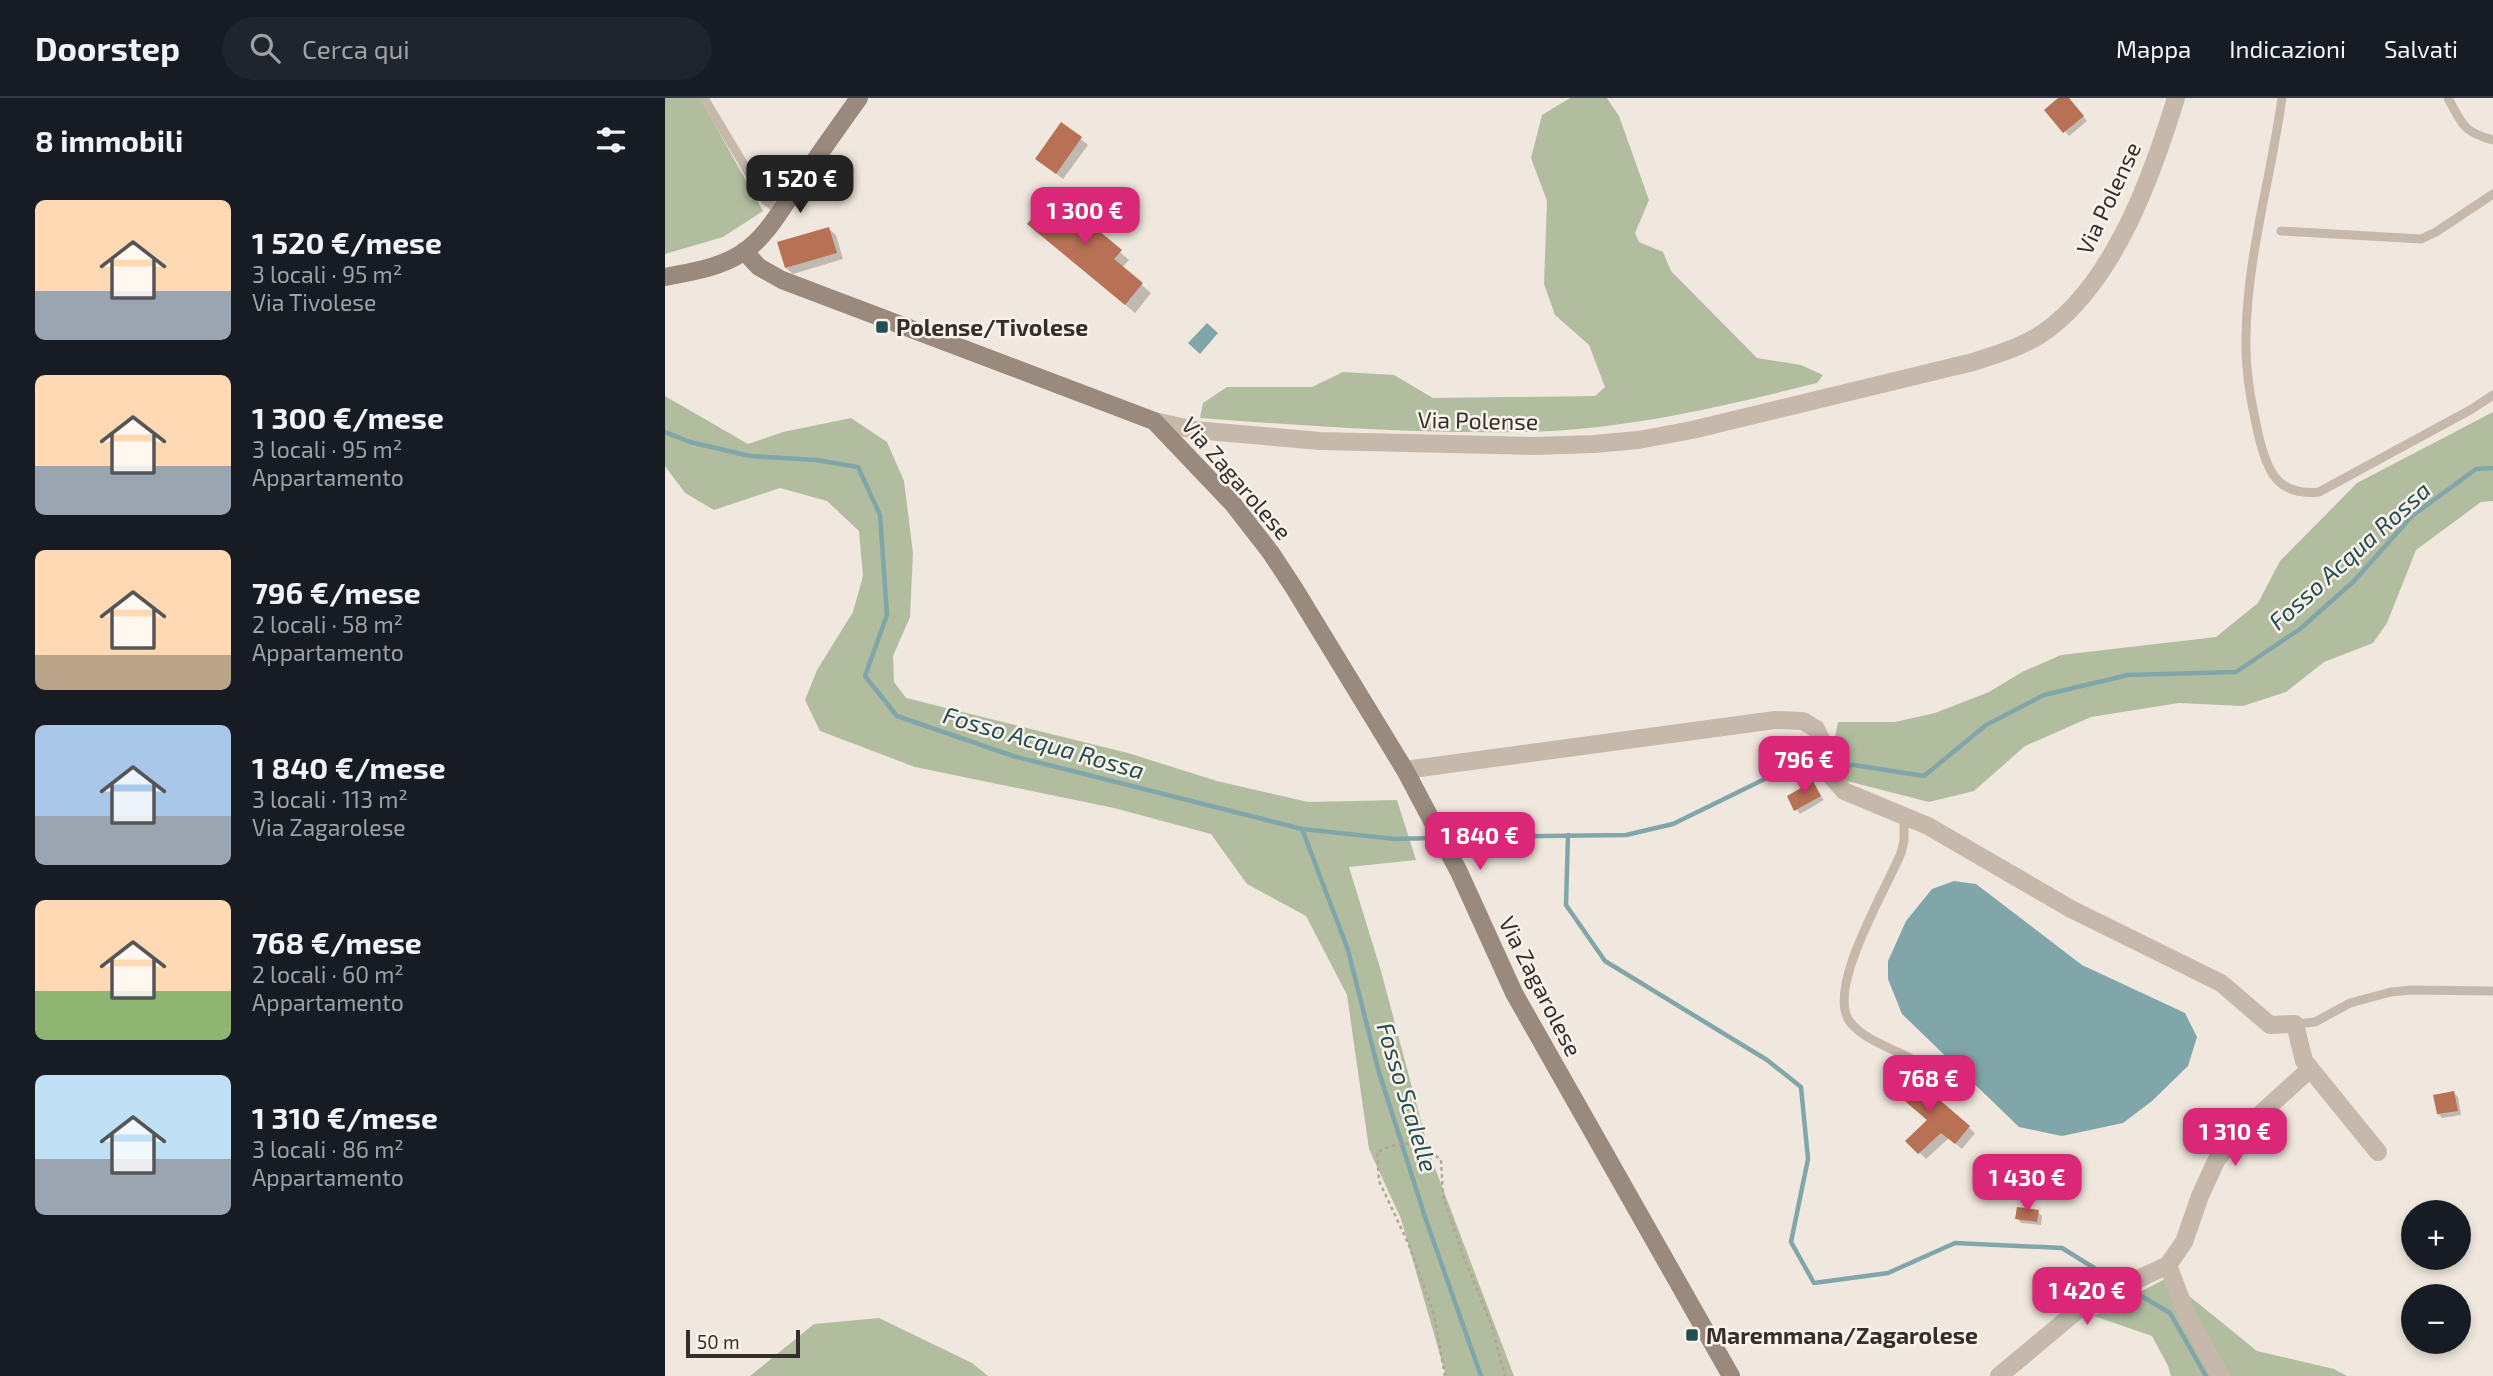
<!DOCTYPE html>
<html lang="it">
<meta charset="utf-8">
<style>
body{margin:0;font-family:"Exo 2",sans-serif;background:#20242c;color:#f1f3f6;height:100vh;display:flex;flex-direction:column;font-size:26px;white-space:nowrap}
*{box-sizing:border-box;margin:0}
p{font-size:23px;color:#9ea1a6}
.icon{flex:none;width:38px;height:38px;fill:none;stroke:currentColor;stroke-width:2;stroke-linecap:round;stroke-linejoin:round}
.map{position:relative;flex:1;overflow:hidden}
.panel{display:flex;flex-direction:column;background:#171b24;width:665px}
.panel>*{flex:none}
.fabs{position:absolute;left:1736px;top:1102px;display:grid;gap:14px}
.fabs a{display:grid;place-items:center;width:70px;height:70px;border-radius:50%;background:#171b24;box-shadow:0 4px 10px #0003;font-size:35px}
.scale{position:absolute;left:21px;bottom:18px;width:114px;box-sizing:border-box;padding-left:7px;border:4px solid #352e2a;border-top:0;font-size:19px;line-height:24px;white-space:nowrap;color:#352e2a;-webkit-text-stroke:5px #f8f2ea;paint-order:stroke}
.price{position:absolute;translate:-50% -60px;padding:0 16px;border-radius:14px;background:#db2777;color:#fff;font-size:23px;line-height:46px;filter:drop-shadow(0 2px 4px #0008)}
.price::after{content:'';position:absolute;left:50%;top:42px;width:21px;height:16px;margin-left:-10px;background:inherit;clip-path:polygon(0 0,100% 0,50% 100%)}
.price.current{background:#222;color:#fff}
ul{padding:0;list-style:none}
li{display:flex;align-items:center;gap:21px;height:175px;padding:0 35px}
li span{display:grid;place-items:center;flex:none;width:196px;height:140px;border-radius:10px;color:#555}
li>.icon{margin-inline-start:auto}
span .icon{width:84px;height:84px;fill:#fffc;stroke-width:1}
li b{font-size:30px}
h2{display:flex;justify-content:space-between;align-items:center;height:84px;padding:0 35px;font-size:30px}
header{display:flex;align-items:center;gap:42px;box-sizing:border-box;height:98px;padding:0 35px;background:#171b24;border-bottom:2px solid #363941}
header strong{font-size:33px}
nav{display:flex;gap:38px;margin-inline-start:auto;font-size:24px}
.search{width:490px;height:63px;background:#20242c;display:flex;align-items:center;gap:18px;box-sizing:border-box;padding:0 24px;border-radius:38px;color:#9ea1a6;font-size:26px}
main{display:flex;flex:1;min-height:0}
.map>svg:first-child{display:block}
.green{fill:#b2bda0}
.water{fill:#81a6a9}
.shadow{fill:#0003}
.lines{fill:none;stroke-linecap:round;stroke-linejoin:round}
.stream{stroke:#81a6a9;stroke-width:4.5}
.building{fill:#b87154}
.path{stroke:#b2a396;stroke-width:2.5;stroke-dasharray:3.5 3.5;stroke-linecap:butt}
.service{stroke:#c6b9ac;stroke-width:9}
.minor{stroke:#c6b9ac;stroke-width:18}
.tertiary{stroke:#c6b9ac;stroke-width:18}
.secondary{stroke:#9a897d;stroke-width:18}
.poi-dot{fill:#244d52;stroke:#f8f2ea;stroke-width:2.5}
.labels{text-anchor:middle;dominant-baseline:central;stroke-width:5;stroke-linejoin:round;paint-order:stroke}
.street-label{font-size:23px;fill:#352e2a;stroke:#f8f2ea}
.poi-label{font-size:23px;font-weight:bold;fill:#352e2a;stroke:#f8f2ea;text-anchor:start}
.water-label{font-size:24px;font-style:italic;fill:#244d52;stroke:#f8f2ea}
</style>
<header>
<strong>Doorstep</strong>
<div class="search"><svg class="icon" aria-label="search" viewBox="0 0 24 24"><circle cx="10" cy="10" r="6"/><path d="M15 15l6 6"/></svg>Cerca qui</div>
<nav><a>Mappa</a><a>Indicazioni</a><a>Salvati</a></nav>
</header>
<main>
<section class="panel">
<h2>8 immobili<svg class="icon" aria-label="filters" viewBox="0 0 24 24"><path d="M4 7h16M4 17h16"/><circle cx="9" cy="7" r="2"/><circle cx="15" cy="17" r="2"/></svg></h2>
<ul>
<li><span style="background:linear-gradient(#ffd9b3 65%,#9aa5b1 0)"><svg class="icon" aria-label="home" viewBox="0 0 24 24"><path d="M3 11l9-7 9 7M6 9v11h12V9"/></svg></span><div><b>1 520 €/mese</b><p>3 locali · 95 m²</p><p>Via Tivolese</p></div></li>
<li><span style="background:linear-gradient(#ffd9b3 65%,#9aa5b1 0)"><svg class="icon" aria-label="home" viewBox="0 0 24 24"><path d="M3 11l9-7 9 7M6 9v11h12V9"/></svg></span><div><b>1 300 €/mese</b><p>3 locali · 95 m²</p><p>Appartamento</p></div></li>
<li><span style="background:linear-gradient(#ffd9b3 75%,#b9a48a 0)"><svg class="icon" aria-label="home" viewBox="0 0 24 24"><path d="M3 11l9-7 9 7M6 9v11h12V9"/></svg></span><div><b>796 €/mese</b><p>2 locali · 58 m²</p><p>Appartamento</p></div></li>
<li><span style="background:linear-gradient(#a9c7e8 65%,#9aa5b1 0)"><svg class="icon" aria-label="home" viewBox="0 0 24 24"><path d="M3 11l9-7 9 7M6 9v11h12V9"/></svg></span><div><b>1 840 €/mese</b><p>3 locali · 113 m²</p><p>Via Zagarolese</p></div></li>
<li><span style="background:linear-gradient(#ffd9b3 65%,#8fb573 0)"><svg class="icon" aria-label="home" viewBox="0 0 24 24"><path d="M3 11l9-7 9 7M6 9v11h12V9"/></svg></span><div><b>768 €/mese</b><p>2 locali · 60 m²</p><p>Appartamento</p></div></li>
<li><span style="background:linear-gradient(#bfe0f5 60%,#9aa5b1 0)"><svg class="icon" aria-label="home" viewBox="0 0 24 24"><path d="M3 11l9-7 9 7M6 9v11h12V9"/></svg></span><div><b>1 310 €/mese</b><p>3 locali · 86 m²</p><p>Appartamento</p></div></li>
</ul>
</section>
<div class="map">
<svg width="1828" height="1278" viewBox="0 0 1828 1278">
<rect width="100%" height="100%" fill="#f0e8de"/>
<path class="green" d="M0,0H35L98,113L58,139L0,156Z
M905,0H942L954,18L984,102L970,135L974,144L998,154L1006,173L1092,260L1136,267L1158,277L1152,285C1056,309 958,332 859,334C751,336 643,328 535,320L538,305L562,289H647L678,274L729,277L768,300L930,298L940,289L924,247L890,217L879,186L882,103L866,60L877,17Z
M0,298L83,346L118,334L186,320L222,344L239,383L248,455L245,519L228,558L229,584L241,600L463,655L552,683L643,704L732,702L751,762L684,769L716,873L765,1057L849,1278H781L736,1121L704,1051L682,897L641,818L582,786L546,736L449,710L250,669L155,633L140,602L152,572L188,514L198,478L194,433L162,403L115,390L49,412L20,395L0,368Z
M1828,314V403L1816,404L1751,452L1722,525L1708,545L1659,564L1621,594L1578,608L1514,605L1426,619L1360,648L1309,693L1264,704L1182,683L1170,674L1167,654L1173,624H1230L1270,615L1324,594L1357,574L1396,557L1551,539L1593,505L1615,463L1692,385Z
M1502,1180L1592,1253L1669,1271L1682,1278H1506L1503,1268L1487,1238L1429,1218Z
M214,1220L307,1265L323,1278H85L149,1226Z"/>
<path class="water" d="M542,225L553,235L535,256L523,245Z
M1289,783L1311,786L1417,867L1520,915L1532,939L1523,968L1487,1003L1458,1025L1397,1038L1354,1029L1237,916L1223,881V863L1241,823L1267,791Z"/>
<path class="shadow" d="M1396,0H1403L1422,23L1404,38L1381,12Z
M397,26L423,47L398,81L372,61Z
M401,100L410,110L411,116L464,162L457,170L486,195L470,215L374,134L385,112Z
M164,131L171,137L178,161L128,176L121,170Z
M1148,686L1159,702L1135,716L1131,711Z
M1243,976L1310,1035L1297,1051L1284,1040L1261,1061L1243,1043L1264,1023Z
M1789,995L1793,999L1796,1017L1777,1020L1773,1016Z
M1373,1114L1377,1118L1376,1127L1356,1125L1352,1120Z"/>
<g class="lines">
<path class="stream" d="M0,334L25,344L85,358L151,362L193,369L215,417L222,517L200,578L232,618L348,658L637,731L730,741L768,740
M1174,667H1189L1259,678L1321,627L1379,597L1463,577L1571,574L1635,531L1689,483L1747,418L1811,371L1828,370
M637,731L683,852L713,971L761,1122L816,1278
M903,737L901,807L940,863L1102,962L1136,989L1143,1061L1126,1144L1149,1185L1223,1175L1290,1145L1397,1150L1452,1184
M786,739L961,737L1008,726L1128,667H1151
M1463,1190L1505,1215L1541,1278"/>
</g>
<path class="building" d="M1393,0H1404L1419,18L1398,35L1379,12Z
M396,24L417,39L391,76L370,61Z
M396,95L402,99L403,107L457,152L449,161L478,185L460,207L362,126L380,105L384,109L390,98Z
M164,129L172,155L120,170L112,144Z
M1148,683L1156,698L1129,713L1122,698Z
M1242,974L1305,1028L1290,1046L1276,1035L1253,1056L1240,1043L1262,1022L1227,992Z
M1789,993L1793,1013L1772,1016L1768,997Z
M1352,1109L1374,1112L1372,1124L1350,1121Z"/>
<g class="lines">
<path class="path" d="M780,1278L769,1217L744,1147L714,1083L712,1054L726,1048L753,1044L776,1062L778,1098L798,1157L826,1226L840,1278"/>
<path class="service" d="M39,0L100,102L115,113
M1617,0C1606,80 1582,158 1581,239C1580,272 1586,303 1593,335C1601,370 1611,399 1654,394L1807,311L1828,297
M1783,0C1797,26 1798,34 1828,42
M1616,133L1756,141L1771,134L1828,96
M1239,716V743L1236,755C1222,790 1160,891 1185,924C1198,941 1226,950 1245,960
M1630,926L1650,924L1685,905L1726,894L1746,892L1828,893"/>
<path class="minor" d="M740,672L1110,622L1138,623L1151,631L1160,649L1167,679L1179,693L1263,728L1406,811L1556,885L1605,927L1630,926L1639,963L1713,1054
M1503,1167L1523,1220L1556,1278
M1334,1278L1420,1206L1503,1167L1519,1144L1535,1098L1552,1061L1579,1031L1645,971"/>
<path class="tertiary" d="M489,323L530,332L655,343L869,348L929,346L973,342L1027,332L1308,264C1333,256 1361,248 1382,232C1450,182 1487,78 1511,0"/>
<path class="secondary" d="M79,153L94,169L117,182L489,323L568,406L606,455L629,490L740,672L794,774L849,895L1066,1278
M0,179C26,174 54,170 77,155C102,139 118,108 135,84C154,56 174,28 194,0"/>
</g>
<g class="poi-dot">
<rect x="210" y="222" width="14" height="14" rx="3.5"/>
<rect x="1020" y="1230" width="14" height="14" rx="3.5"/>
</g>
<g class="labels">
<g class="street-label">
<text transform="translate(1443 100) rotate(-65)">Via Polense</text>
<text transform="translate(813 322) rotate(1)">Via Polense</text>
<text transform="translate(572 380) rotate(49)">Via Zagarolese</text>
<text transform="translate(876 888) rotate(63)">Via Zagarolese</text>
</g>
<g class="poi-label">
<text x="231" y="229">Polense/Tivolese</text>
<text x="1041" y="1237">Maremmana/Zagarolese</text>
</g>
<g class="water-label">
<text transform="translate(1684 457) rotate(-42)">Fosso Acqua Rossa</text>
<text transform="translate(379 644) rotate(16)">Fosso Acqua Rossa</text>
<text transform="translate(743 999) rotate(73)">Fosso Scalelle</text>
</g>
</g>
</svg>
<div class="fabs">
<a>+</a>
<a>−</a>
</div>
<div class="scale">50 m</div>
<b class="price current" style="left:135px;top:117px">1 520 €</b>
<b class="price" style="left:420px;top:149px">1 300 €</b>
<b class="price" style="left:1139px;top:698px">796 €</b>
<b class="price" style="left:815px;top:774px">1 840 €</b>
<b class="price" style="left:1264px;top:1017px">768 €</b>
<b class="price" style="left:1570px;top:1070px">1 310 €</b>
<b class="price" style="left:1362px;top:1116px">1 430 €</b>
<b class="price" style="left:1422px;top:1229px">1 420 €</b>
</div>
</main>
